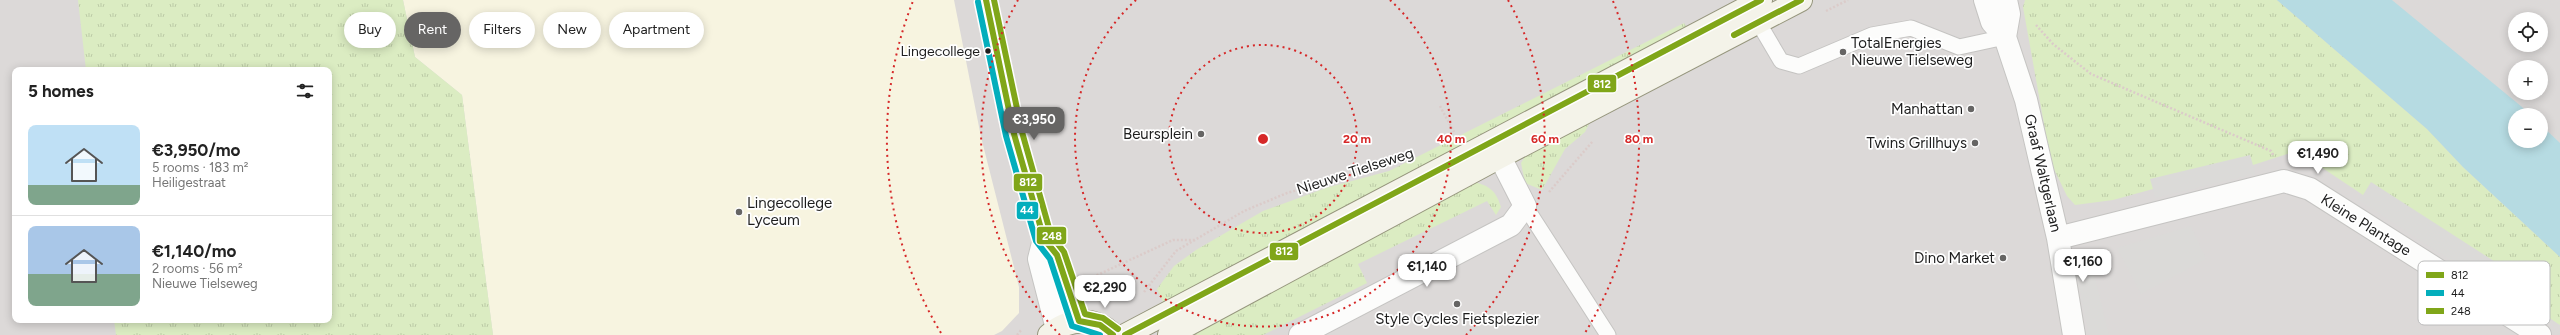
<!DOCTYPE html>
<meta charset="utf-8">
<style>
body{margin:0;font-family:Figtree,sans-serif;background:#f2f2f2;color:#222;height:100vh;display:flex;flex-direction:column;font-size:15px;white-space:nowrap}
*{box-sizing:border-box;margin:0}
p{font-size:13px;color:#767676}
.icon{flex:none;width:22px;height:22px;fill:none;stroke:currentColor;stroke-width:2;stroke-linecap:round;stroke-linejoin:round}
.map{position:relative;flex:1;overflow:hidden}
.panel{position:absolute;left:12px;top:67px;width:320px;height:256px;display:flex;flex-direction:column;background:#fff;border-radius:8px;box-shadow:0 2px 10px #0003}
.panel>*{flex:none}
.hud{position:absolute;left:344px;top:12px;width:380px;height:36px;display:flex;gap:8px}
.fabs{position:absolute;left:2508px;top:12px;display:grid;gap:8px}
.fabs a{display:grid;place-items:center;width:40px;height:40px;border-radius:50%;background:#fff;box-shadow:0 2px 10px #0003;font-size:20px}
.price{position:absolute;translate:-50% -34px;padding:0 9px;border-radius:8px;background:#fff;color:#222;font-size:13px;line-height:26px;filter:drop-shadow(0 1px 2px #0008)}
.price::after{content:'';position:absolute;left:50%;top:24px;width:12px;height:9px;margin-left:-6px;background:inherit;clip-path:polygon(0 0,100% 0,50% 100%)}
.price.current{background:#666564;color:#fff}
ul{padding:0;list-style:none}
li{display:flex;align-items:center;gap:12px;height:100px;padding:0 16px}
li+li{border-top:1px solid #e0e0e0}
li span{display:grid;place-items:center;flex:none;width:112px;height:80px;border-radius:8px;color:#555}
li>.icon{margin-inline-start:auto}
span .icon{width:48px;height:48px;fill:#fffc;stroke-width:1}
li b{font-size:17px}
h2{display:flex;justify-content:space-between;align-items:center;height:48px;padding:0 16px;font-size:17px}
.pill{padding:0 14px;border-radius:18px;background:#fff;box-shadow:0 2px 10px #0003;font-size:14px;line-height:36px}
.pill.current{background:#666564;color:#fff}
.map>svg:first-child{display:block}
.residential{fill:#dcd9d8;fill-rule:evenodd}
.education{fill:#f7f4e0}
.religious{fill:#dbdad8}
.grass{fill:url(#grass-tufts)}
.water{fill:#b6dbe2}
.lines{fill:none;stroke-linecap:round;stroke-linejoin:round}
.service-casing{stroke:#c5c4c2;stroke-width:17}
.minor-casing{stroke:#c5c4c2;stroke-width:24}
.tertiary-casing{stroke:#c5c4c2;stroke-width:24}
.secondary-casing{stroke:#96967d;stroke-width:24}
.path{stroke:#dbcbc9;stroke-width:2.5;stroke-dasharray:2 2;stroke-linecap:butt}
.service{stroke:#fcfcfb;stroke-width:15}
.minor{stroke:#fcfcfb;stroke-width:22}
.tertiary{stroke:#fcfcfb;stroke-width:22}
.secondary{stroke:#f4f3e9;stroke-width:22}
.bus-1-casing{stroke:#fff;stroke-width:9}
.bus-2-casing{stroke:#fff;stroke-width:9}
.bus-3-casing{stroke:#fff;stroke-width:9}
.bus-1{stroke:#80a619;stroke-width:6}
.bus-2{stroke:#03aebc;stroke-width:6}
.bus-3{stroke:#80a619;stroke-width:6}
.ring{fill:none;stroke:#d62828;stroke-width:2;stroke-dasharray:2 4}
.bus-dot{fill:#1e1e1e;stroke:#fff;stroke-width:1.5}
.poi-dot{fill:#666564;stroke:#fff;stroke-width:1.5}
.labels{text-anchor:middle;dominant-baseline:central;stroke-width:3.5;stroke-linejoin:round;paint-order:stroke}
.bus-label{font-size:14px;fill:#1e1e1e;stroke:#fff;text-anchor:end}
.poi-label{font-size:15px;fill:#1e1e1e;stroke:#fff;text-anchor:end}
.street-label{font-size:15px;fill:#1e1e1e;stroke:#fff}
.key{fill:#fff;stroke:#bcbcbc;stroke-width:1}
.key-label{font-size:11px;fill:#1e1e1e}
.centre{fill:#d62828;stroke:#fff;stroke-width:2}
.ring-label{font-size:12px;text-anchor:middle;font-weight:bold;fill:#d62828;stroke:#fff;stroke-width:3.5;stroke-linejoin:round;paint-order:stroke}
.line-badge{stroke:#fff;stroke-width:1.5}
.badge-label{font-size:11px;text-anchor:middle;font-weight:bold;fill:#fff}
</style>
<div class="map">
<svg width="2560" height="335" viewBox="0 0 2560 335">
<defs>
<pattern id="grass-tufts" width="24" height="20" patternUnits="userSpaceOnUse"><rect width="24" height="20" fill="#dbecc2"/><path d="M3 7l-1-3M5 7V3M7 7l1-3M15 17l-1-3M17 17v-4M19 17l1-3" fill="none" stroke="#bccaa6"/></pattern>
</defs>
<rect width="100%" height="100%" fill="#edeae6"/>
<path class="residential" d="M0,0H2560V335H0ZM2515,19H2541V45H2515ZM2515,67H2541V93H2515ZM15,70H329V320H15ZM2515,115H2541V141H2515Z"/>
<path class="education" d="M403,0H954L981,137L1019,287V313L1002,331L994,335H493L462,95L415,57Z"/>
<path class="religious" d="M2250,154L2255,174L2155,198L2150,179Z
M2371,182L2515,274L2503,294L2358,200Z
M2191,226L2206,259L2141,294L2117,248Z
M2093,270L2109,335H2089L2076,274Z"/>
<path class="grass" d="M78,0H403L415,57L462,95L493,335H116L114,320H329V70H86Z
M2025,0H2277L2427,129L2463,167L2560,257V325L2506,289L2514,274L2371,182L2363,195L2297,151L2253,165L2250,155L2150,179L2153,189L2113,200L2075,205L2067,196L2051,163L2023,7Z
M1684,23L1688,29L1164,304L1157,289L1174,266L1196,250L1263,211L1326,188L1389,171Z
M1589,124L1585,132L1565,149L1542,190L1525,183L1521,163L1527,153Z
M1474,182C1490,186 1496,191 1501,207L1496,215L1487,201L1358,264L1367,283L1263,335H1190Z"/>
<path class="water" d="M2277,0H2392L2522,107L2530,115H2515V141H2541V125L2560,143V257L2463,167L2427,129Z"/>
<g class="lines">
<defs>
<path id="service" d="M1758,22L1781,61L1799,66L1872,35L1911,28L1959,47L2005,37
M1525,206L1608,335"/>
<path id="minor" d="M1985,0L1992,22L2005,37L2026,100L2058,238L2074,335
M2005,37L2009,14L2006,0
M2058,238L2284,181L2310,189L2540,335
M1300,335L1511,225L1525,206L1500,157"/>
<path id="tertiary" d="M986,0L1014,134L1044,239L1057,255L1079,321
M1044,239L1039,259L1057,329"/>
<path id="secondary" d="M1049,335C1068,318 1095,316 1113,335
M1125,335L1761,0
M1169,335L1500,157L1801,0"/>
</defs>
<use href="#service" class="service-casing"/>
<use href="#minor" class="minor-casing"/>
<use href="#tertiary" class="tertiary-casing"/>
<use href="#secondary" class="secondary-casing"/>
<path class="path" d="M1826,11L1848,0
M2036,25L2053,44L2091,74L2271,151L2273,155
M1440,106L1454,132
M1549,192L1593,141
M1093,277L1173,240H1195
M1144,292L1176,251L1244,211L1287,193L1386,164
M1017,335L1022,329"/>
<use href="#service" class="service"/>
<use href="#minor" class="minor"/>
<use href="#tertiary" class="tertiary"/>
<use href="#secondary" class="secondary"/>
<defs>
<path id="bus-1" d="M986,0L1014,134L1044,239L1057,255L1079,321L1100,325L1113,335
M1734,35L1801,0
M1125,335L1761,0"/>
<path id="bus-2" d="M978,2L1006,136L1036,241L1050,259L1072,326L1100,335"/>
<path id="bus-3" d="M994,0L1022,132L1051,235L1064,252L1085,314L1103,318L1118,329"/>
</defs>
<use href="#bus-1" class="bus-1-casing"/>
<use href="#bus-2" class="bus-2-casing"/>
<use href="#bus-3" class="bus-3-casing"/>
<use href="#bus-1" class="bus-1"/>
<use href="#bus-2" class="bus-2"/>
<use href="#bus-3" class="bus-3"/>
</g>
<g class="ring">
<circle cx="1263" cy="139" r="94"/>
<path d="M1390 0A188 188 0 1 1 1136 0"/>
<path d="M1060 335A282 282 0 0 1 1018 0M1508 0A282 282 0 0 1 1466 335"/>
<path d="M941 333A376 376 0 0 1 913 1M1613 1A376 376 0 0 1 1585 333"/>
</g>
<circle class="bus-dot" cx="988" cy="51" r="3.5"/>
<g class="poi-dot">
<circle cx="1843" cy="52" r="4"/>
<circle cx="1971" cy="109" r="4"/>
<circle cx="1201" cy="134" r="4"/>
<circle cx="1975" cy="143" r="4"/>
<circle cx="739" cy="212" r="4"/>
<circle cx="2003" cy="258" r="4"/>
<circle cx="1457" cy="304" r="4"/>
</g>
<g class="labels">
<g class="bus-label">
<text x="980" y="51">Lingecollege</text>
</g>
<g class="poi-label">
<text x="1851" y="43" text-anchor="start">TotalEnergies<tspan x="1851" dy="17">Nieuwe Tielseweg</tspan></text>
<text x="1963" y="109">Manhattan</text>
<text x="1193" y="134">Beursplein</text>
<text x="1967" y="143">Twins Grillhuys</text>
<text x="747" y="203" text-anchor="start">Lingecollege<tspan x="747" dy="17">Lyceum</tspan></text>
<text x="1995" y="258">Dino Market</text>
<text x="1457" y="319" text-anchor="middle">Style Cycles Fietsplezier</text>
</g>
<g class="street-label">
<text transform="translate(1355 171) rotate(-18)">Nieuwe Tielseweg</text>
<text transform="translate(2043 173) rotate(77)">Graaf Waltgerlaan</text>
<text transform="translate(2366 225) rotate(32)">Kleine Plantage</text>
</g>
</g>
<rect x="2418" y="261" width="132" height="64" rx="6" class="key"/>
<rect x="2426" y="272" width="18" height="6" fill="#80a619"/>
<rect x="2426" y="290" width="18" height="6" fill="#03aebc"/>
<rect x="2426" y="308" width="18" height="6" fill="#80a619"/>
<g class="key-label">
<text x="2451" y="279">812</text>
<text x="2451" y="297">44</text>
<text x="2451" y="315">248</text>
</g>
<circle cx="1263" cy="139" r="6" class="centre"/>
<g class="ring-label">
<text x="1357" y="143">20 m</text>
<text x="1451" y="143">40 m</text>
<text x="1545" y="143">60 m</text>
<text x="1639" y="143">80 m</text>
</g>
<g class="line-badge">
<rect x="1587" y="74" width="30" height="19" rx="4" fill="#80a619"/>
<rect x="1013" y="173" width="30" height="19" rx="4" fill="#80a619"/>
<rect x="1016" y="201" width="23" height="19" rx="4" fill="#03aebc"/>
<rect x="1036" y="226" width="31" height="19" rx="4" fill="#80a619"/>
<rect x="1269" y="242" width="30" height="19" rx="4" fill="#80a619"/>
</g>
<g class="badge-label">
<text x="1602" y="88">812</text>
<text x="1028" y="186">812</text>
<text x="1027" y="214">44</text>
<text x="1052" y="240">248</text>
<text x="1284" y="255">812</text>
</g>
</svg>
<div class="fabs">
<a><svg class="icon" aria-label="locate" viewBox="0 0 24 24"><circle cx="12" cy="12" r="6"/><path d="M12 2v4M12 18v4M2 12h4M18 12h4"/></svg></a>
<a>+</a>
<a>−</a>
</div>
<b class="price current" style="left:1034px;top:141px">€3,950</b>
<b class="price" style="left:2318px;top:175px">€1,490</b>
<b class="price" style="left:2083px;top:283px">€1,160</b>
<b class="price" style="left:1427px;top:288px">€1,140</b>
<b class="price" style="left:1105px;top:309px">€2,290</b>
<div class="hud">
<a class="pill">Buy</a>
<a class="pill current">Rent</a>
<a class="pill">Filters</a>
<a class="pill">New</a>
<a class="pill">Apartment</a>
</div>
<section class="panel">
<h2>5 homes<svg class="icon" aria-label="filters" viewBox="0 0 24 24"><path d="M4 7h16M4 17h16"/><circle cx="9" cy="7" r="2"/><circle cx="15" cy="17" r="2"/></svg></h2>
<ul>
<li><span style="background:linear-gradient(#bfe0f5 75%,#7fa58c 0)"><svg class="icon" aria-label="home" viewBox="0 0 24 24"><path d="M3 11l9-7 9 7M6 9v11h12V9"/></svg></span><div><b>€3,950/mo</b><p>5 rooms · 183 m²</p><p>Heiligestraat</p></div></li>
<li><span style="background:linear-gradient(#a9c7e8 60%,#7fa58c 0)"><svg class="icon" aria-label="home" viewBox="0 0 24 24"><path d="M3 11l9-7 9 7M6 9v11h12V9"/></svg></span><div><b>€1,140/mo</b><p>2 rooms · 56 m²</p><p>Nieuwe Tielseweg</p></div></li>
</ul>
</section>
</div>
